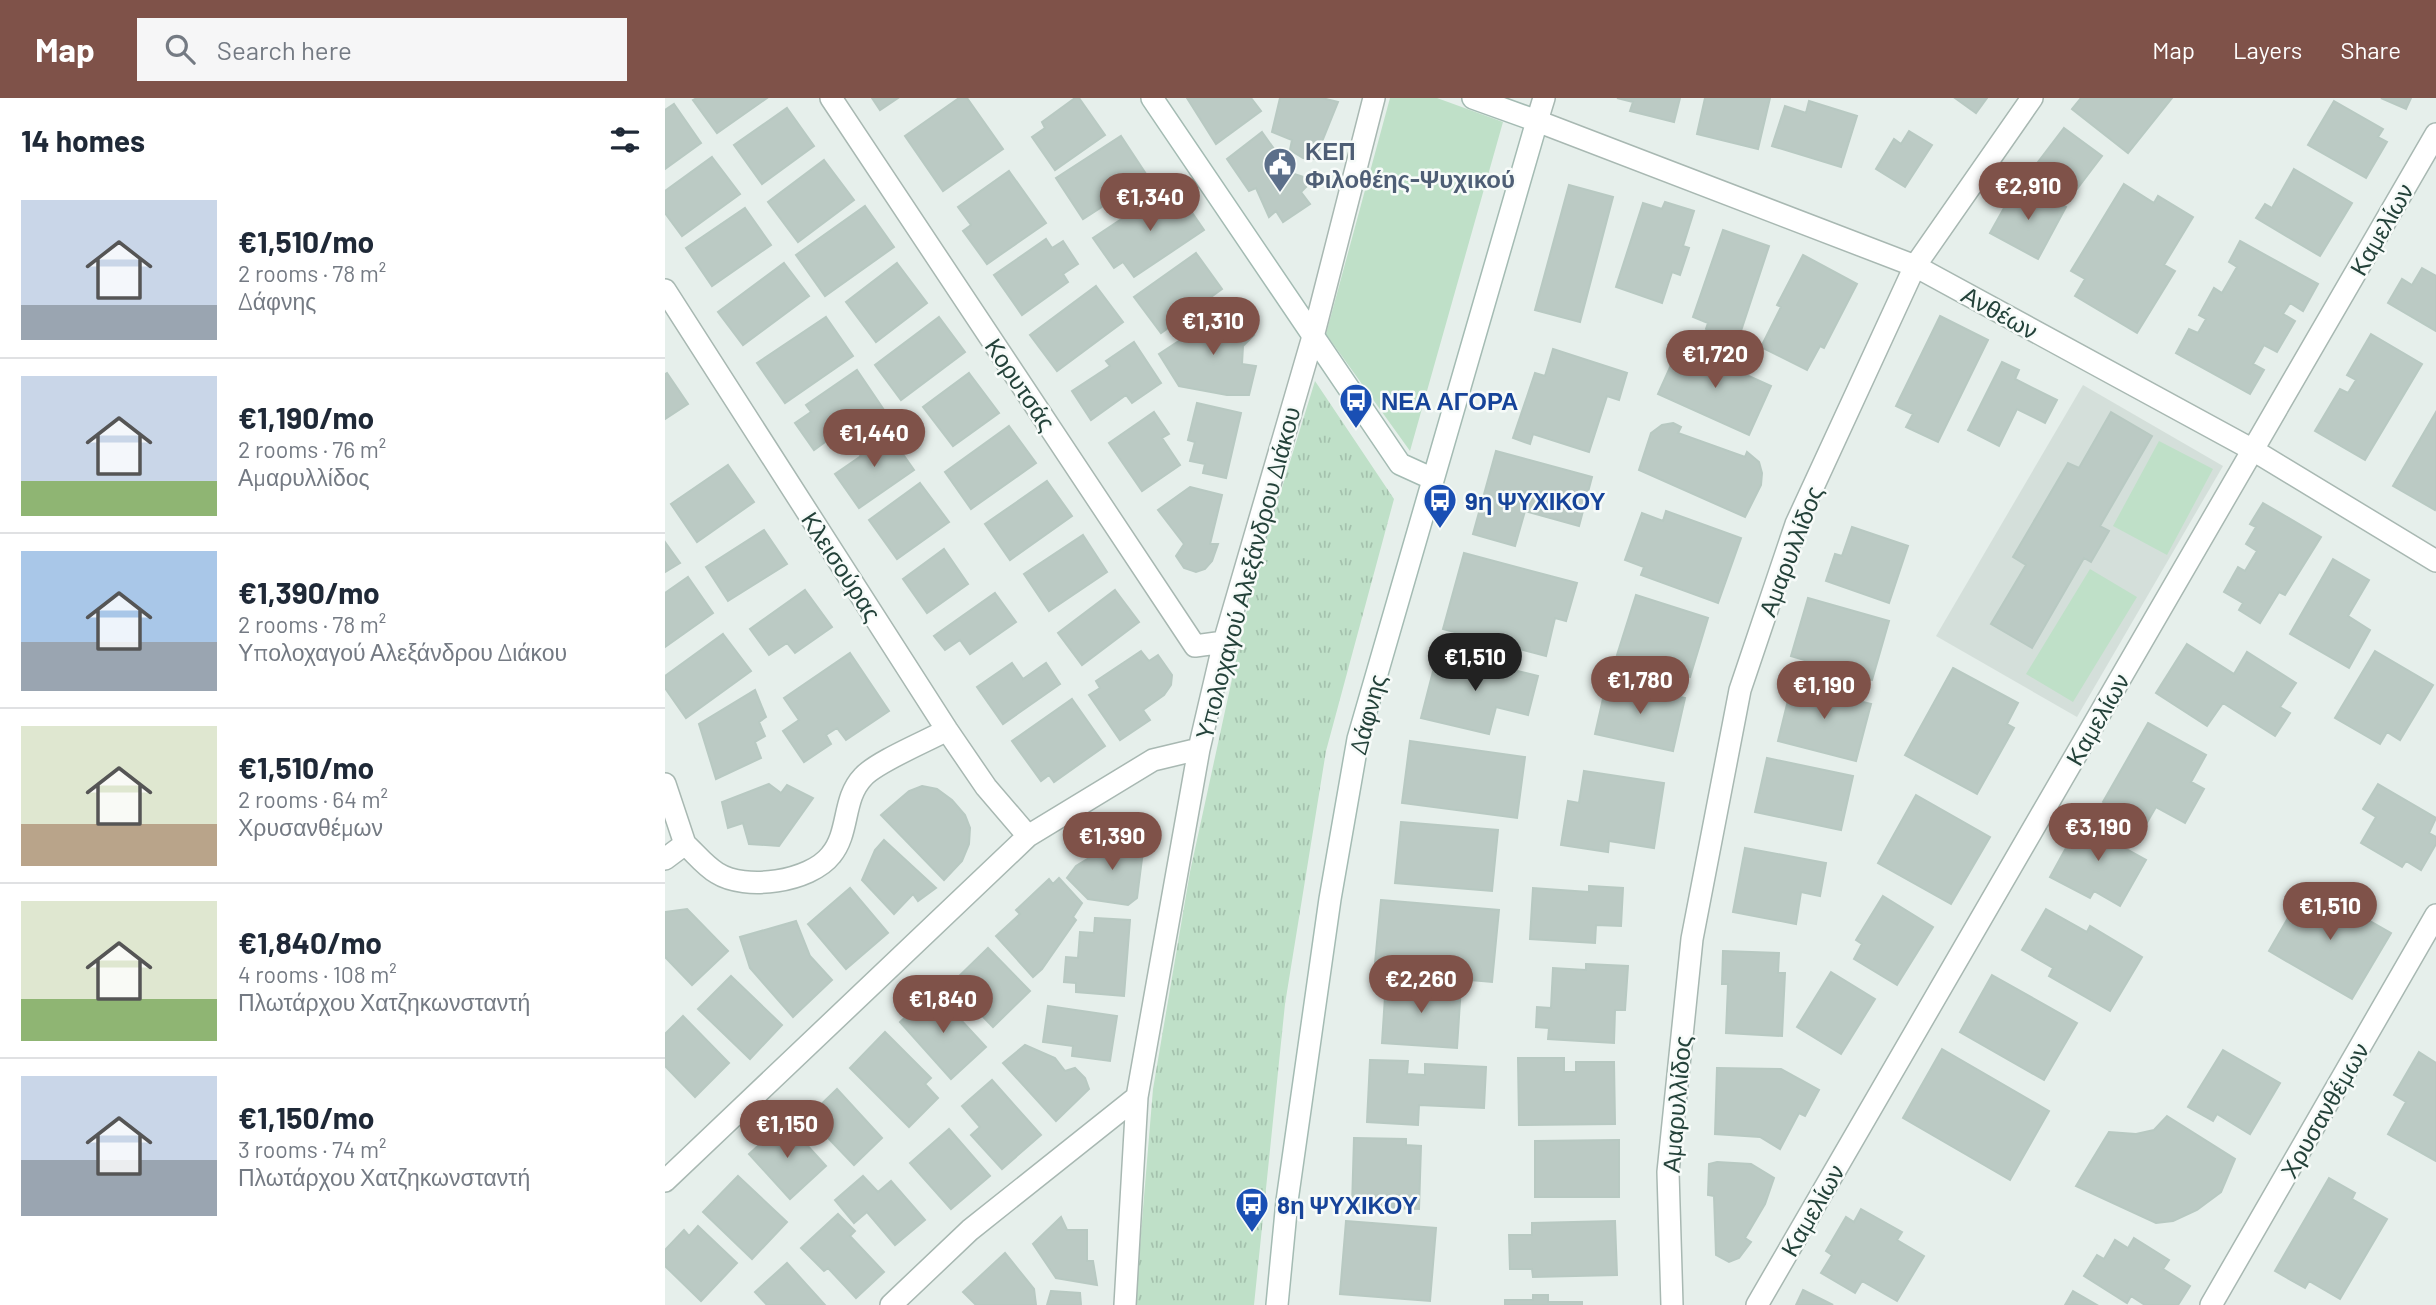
<!DOCTYPE html>
<meta charset="utf-8">
<style>
body{margin:0;font-family:Barlow,sans-serif;background:#f6f6f7;color:#1f2937;height:100vh;display:flex;flex-direction:column;font-size:26px;white-space:nowrap}
*{box-sizing:border-box;margin:0}
p{font-size:23px;color:#747a83}
.icon{flex:none;width:38px;height:38px;fill:none;stroke:currentColor;stroke-width:2;stroke-linecap:round;stroke-linejoin:round}
.map{position:relative;flex:1;overflow:hidden}
.details{display:flex;flex-direction:column;background:#fff;width:665px}
.details>*{flex:none}
.price{position:absolute;translate:-50% -60px;padding:0 16px;border-radius:24px;background:#7f5249;color:#fff;font-size:23px;line-height:46px;filter:drop-shadow(0 2px 4px #0008)}
.price::after{content:'';position:absolute;left:50%;top:42px;width:21px;height:16px;margin-left:-10px;background:inherit;clip-path:polygon(0 0,100% 0,50% 100%)}
.price.on{background:#222;color:#fff}
ul{padding:0;list-style:none}
li{display:flex;align-items:center;gap:21px;height:175px;padding:0 21px}
li+li{border-top:2px solid #e0e1e3}
li span{display:grid;place-items:center;flex:none;width:196px;height:140px;border-radius:0px;color:#555}
li>.icon{margin-inline-start:auto}
span .icon{width:84px;height:84px;fill:#fffc;stroke-width:1}
li b{font-size:30px}
h2{display:flex;justify-content:space-between;align-items:center;height:84px;padding:0 21px;font-size:30px}
header{display:flex;align-items:center;gap:42px;box-sizing:border-box;height:98px;padding:0 35px;background:#7f5249;color:#fff}
header strong{font-size:33px}
nav{display:flex;gap:38px;margin-inline-start:auto;font-size:24px}
.search{width:490px;height:63px;background:#f6f6f7;display:flex;align-items:center;gap:18px;box-sizing:border-box;padding:0 24px;border-radius:0px;color:#747a83;font-size:26px}
main{display:flex;flex:1;min-height:0}
.map>svg:first-child{display:block}
.built{fill:#d4dfda}
.grass{fill:url(#grass-tufts)}
.pitch{fill:#bfe0c8}
.building{fill:#bbcac4;stroke:#b8c9c2;stroke-width:2}
.lines{fill:none;stroke-linecap:round;stroke-linejoin:round}
.street-casing{stroke:#a8b8b2;stroke-width:24}
.secondary-casing{stroke:#a4bbb3;stroke-width:24}
.street{stroke:#fff;stroke-width:21}
.secondary{stroke:#fff;stroke-width:21}
.labels{text-anchor:middle;dominant-baseline:central;stroke-width:5;stroke-linejoin:round;paint-order:stroke}
.service-label{font-size:24px;font-weight:bold;fill:#4e5e75;stroke:#f7fbf9;text-anchor:start}
.street-label{font-size:24px;fill:#24423a;stroke:#f7fbf9}
.transit-label{font-size:24px;font-weight:bold;fill:#164399;stroke:#f7fbf9;text-anchor:start}
</style>
<header>
<strong>Map</strong>
<div class="search"><svg class="icon" aria-label="search" viewBox="0 0 24 24"><circle cx="10" cy="10" r="6"/><path d="M15 15l6 6"/></svg>Search here</div>
<nav><a>Map</a><a>Layers</a><a>Share</a></nav>
</header>
<main>
<section class="details">
<h2>14 homes<svg class="icon" aria-label="filters" viewBox="0 0 24 24"><path d="M4 7h16M4 17h16"/><circle cx="9" cy="7" r="2"/><circle cx="15" cy="17" r="2"/></svg></h2>
<ul>
<li><span style="background:linear-gradient(#c9d6e8 75%,#9aa5b1 0)"><svg class="icon" aria-label="home" viewBox="0 0 24 24"><path d="M3 11l9-7 9 7M6 9v11h12V9"/></svg></span><div><b>€1,510/mo</b><p>2 rooms · 78 m²</p><p>Δάφνης</p></div></li>
<li><span style="background:linear-gradient(#c9d6e8 75%,#8fb573 0)"><svg class="icon" aria-label="home" viewBox="0 0 24 24"><path d="M3 11l9-7 9 7M6 9v11h12V9"/></svg></span><div><b>€1,190/mo</b><p>2 rooms · 76 m²</p><p>Αμαρυλλίδος</p></div></li>
<li><span style="background:linear-gradient(#a9c7e8 65%,#9aa5b1 0)"><svg class="icon" aria-label="home" viewBox="0 0 24 24"><path d="M3 11l9-7 9 7M6 9v11h12V9"/></svg></span><div><b>€1,390/mo</b><p>2 rooms · 78 m²</p><p>Υπολοχαγού Αλεξάνδρου Διάκου</p></div></li>
<li><span style="background:linear-gradient(#dfe7d0 70%,#b9a48a 0)"><svg class="icon" aria-label="home" viewBox="0 0 24 24"><path d="M3 11l9-7 9 7M6 9v11h12V9"/></svg></span><div><b>€1,510/mo</b><p>2 rooms · 64 m²</p><p>Χρυσανθέμων</p></div></li>
<li><span style="background:linear-gradient(#dfe7d0 70%,#8fb573 0)"><svg class="icon" aria-label="home" viewBox="0 0 24 24"><path d="M3 11l9-7 9 7M6 9v11h12V9"/></svg></span><div><b>€1,840/mo</b><p>4 rooms · 108 m²</p><p>Πλωτάρχου Χατζηκωνσταντή</p></div></li>
<li><span style="background:linear-gradient(#c9d6e8 60%,#9aa5b1 0)"><svg class="icon" aria-label="home" viewBox="0 0 24 24"><path d="M3 11l9-7 9 7M6 9v11h12V9"/></svg></span><div><b>€1,150/mo</b><p>3 rooms · 74 m²</p><p>Πλωτάρχου Χατζηκωνσταντή</p></div></li>
</ul>
</section>
<div class="map">
<svg width="1771" height="1207" viewBox="0 0 1771 1207">
<defs>
<pattern id="grass-tufts" width="24" height="20" patternUnits="userSpaceOnUse" patternTransform="scale(1.75)"><rect width="24" height="20" fill="#bfe0c8"/><path d="M3 7l-1-3M5 7V3M7 7l1-3M15 17l-1-3M17 17v-4M19 17l1-3" fill="none" stroke="#a4c1ad"/></pattern>
</defs>
<rect width="100%" height="100%" fill="#e6efeb"/>
<path class="built" d="M1418,287L1558,368L1412,619L1271,538Z"/>
<path class="grass" d="M650,283L729,401L661,653L620,906L589,1207H470L488,991L525,774L589,480Z"/>
<path class="pitch" d="M725,0H772L838,24L745,353L661,236Z
M1494,343L1548,371L1502,457L1448,428Z
M1425,471L1472,499L1408,604L1361,576Z"/>
<path class="building" d="M32,0H102L52,35L28,2Z
M207,0H233L215,12Z
M294,0H302L338,51L278,93L240,38Z
M410,0H414L440,37L390,72L367,39L380,30L377,24Z
M522,0H586L596,13L551,46Z
M615,0H657L673,4L650,61L638,60L625,52L627,42L607,34Z
M952,0H1015L1009,24L965,13L968,4Z
M1040,0H1105L1093,51L1032,36Z
M1290,0H1322L1311,15Z
M1416,0H1507L1463,55L1407,11Z
M1716,0H1746L1741,11Z
M1144,3L1192,18L1176,69L1107,48L1120,8L1141,15Z
M1669,3L1718,31L1713,39L1722,44L1701,80L1643,47Z
M9,6L36,45L0,71V12Z
M122,10L149,48L97,86L69,47Z
M1399,30L1437,58L1408,96L1370,68Z
M1244,33L1267,47L1240,89L1211,71L1229,41L1236,46Z
M597,34L626,75L648,82L636,94L645,106L618,124L611,113L604,119L591,90L584,93L562,61Z
M456,38L483,79L418,121L391,80Z
M47,59L75,96L17,138L0,115V93Z
M159,62L189,102L133,144L103,104Z
M1629,71L1687,105L1655,158L1591,120L1600,106L1607,110Z
M344,73L381,125L322,166L298,133L306,127L293,109Z
M1459,86L1489,105L1493,98L1528,119L1499,167L1510,173L1472,235L1410,198L1420,181L1406,173Z
M508,87L539,132L469,179L458,164L449,170L428,140Z
M904,87L948,99L915,224L870,212Z
M1349,92L1368,102L1373,93L1401,109L1373,161L1325,135Z
M1000,104L1029,113L1018,148L1024,150L1015,177L1007,174L997,205L951,189L978,105L997,111Z
M200,108L229,149L160,198L131,157Z
M80,110L106,147L47,188L21,150Z
M1058,132L1104,148L1073,242L1041,231L1043,225L1028,219Z
M381,141L387,150L398,143L413,166L398,176L403,184L357,217L329,177Z
M1575,143L1653,186L1638,213L1625,205L1618,216L1630,223L1612,254L1599,247L1588,266L1599,272L1585,296L1511,255L1524,231L1533,235L1541,221L1534,217L1549,190L1557,195L1572,169L1564,164Z
M531,155L557,191L496,235L469,199Z
M1138,157L1192,186L1159,250L1155,248L1142,272L1096,249L1116,209L1112,207Z
M119,165L144,198L78,247L53,214Z
M232,165L262,205L211,244L181,204Z
M1757,170L1771,178V233L1723,205L1737,181L1747,187Z
M431,188L458,224L392,273L365,237Z
M567,208L589,237L578,248L577,266L591,268L584,297H562L514,288L494,256Z
M1275,218L1323,242L1273,344L1241,329L1248,316L1231,308Z
M161,219L188,258L120,305L92,265Z
M274,219L300,254L236,302L210,267Z
M1706,236L1757,266L1700,362L1650,333L1675,291L1683,295L1691,282L1682,277Z
M469,244L496,285L467,305L461,297L426,322L407,293L445,268L441,263Z
M1015,247L1106,288L1084,337L993,296Z
M888,251L962,275L954,302L942,298L924,354L868,336L865,346L848,340L870,275L880,278Z
M1337,264L1354,272L1350,281L1392,302L1380,325L1352,311L1334,348L1303,332Z
M192,272L219,312L171,346L167,339L149,352L130,325L146,314L141,307Z
M2,275L23,306L0,321V276Z
M304,275L334,315L288,348L258,309Z
M532,305L576,315L561,380L538,375L540,366L525,363L530,344L523,342Z
M489,314L504,336L497,340L515,367L477,393L444,345Z
M1446,314L1487,338L1435,428L1444,433L1426,464L1419,460L1367,550L1326,526L1361,467L1348,459L1403,365L1414,370Z
M1771,314V410L1770,412L1728,388Z
M1008,325L1016,329L1013,335L1080,359L1082,354L1094,364L1097,375L1096,387L1080,419L974,372L986,335L997,327Z
M344,328L371,365L306,411L280,374Z
M221,332L249,372L194,410L170,376L196,358L191,352Z
M831,353L927,379L914,428L860,413L850,448L808,436Z
M63,367L89,404L32,444L6,406Z
M382,383L407,418L345,462L320,426Z
M255,385L284,424L232,461L204,422Z
M525,389L557,397L545,446H553L547,463L540,471L531,474L519,470L511,458L519,446L493,412Z
M1598,405L1656,439L1620,497L1614,494L1595,525L1574,512L1578,505L1559,494L1573,469L1580,473L1592,453L1581,446L1591,429L1585,426Z
M1001,413L1076,440L1053,505L976,477L979,469L960,462L977,415L998,423Z
M1187,429L1243,448L1224,505L1161,483L1170,456L1177,458Z
M99,432L122,466L63,503L41,469Z
M418,437L442,474L384,513L359,476Z
M0,444L15,465L0,474Z
M279,451L303,486L262,515L238,481Z
M799,455L912,485L901,523L890,520L881,558L778,531Z
M1668,461L1704,482L1683,518L1705,532L1684,570L1625,536Z
M23,479L48,515L0,549V495Z
M140,492L167,529L130,555L122,545L104,557L85,531Z
M450,492L474,524L417,567L393,535Z
M330,495L351,524L305,556L295,542L280,552L269,538Z
M971,497L1043,520L1025,579L952,557Z
M1143,500L1224,523L1207,582L1126,558Z
M58,536L86,573L21,620L0,590V578Z
M1522,546L1569,576L1582,554L1631,585L1615,609L1625,615L1610,638L1558,605L1542,628L1491,595Z
M476,553L484,563L493,557L507,577L506,587L499,597L478,612L485,622L455,642L424,597L435,590L431,583Z
M1710,553L1768,587L1735,642L1722,634L1715,646L1670,620Z
M773,554L873,578L863,617L831,609L824,636L756,620Z
M185,555L224,613L181,642L172,630L161,637L166,646L139,664L118,633L134,622L119,600Z
M347,565L358,581L381,565L395,586L338,626L312,589Z
M1288,570L1353,605L1342,626L1349,630L1312,696L1240,657Z
M942,583L1020,600L1008,653L930,636Z
M1144,583L1175,591L1174,598L1206,606L1191,663L1113,643L1127,586L1142,590Z
M90,592L101,619L94,624L100,638L90,644L96,660L51,681L34,626Z
M407,601L440,648L389,684L384,677L376,683L347,643Z
M1483,625L1541,657L1526,684L1539,691L1520,725L1491,709L1480,728L1438,704Z
M745,643L860,659L852,720L737,705Z
M1102,660L1188,678L1176,732L1090,714Z
M919,673L999,685L989,750L944,743L943,754L896,747L903,703L914,705Z
M104,686L116,695L122,687L148,700L114,748L84,746L78,725L63,730L57,704Z
M1713,686L1771,720L1764,735L1771,739V746L1756,772L1741,763L1737,769L1696,745L1711,719L1698,711Z
M257,688L272,691L287,702L300,717L305,730L304,746L297,763L279,782L216,717L244,693Z
M1251,697L1325,739L1286,806L1213,765Z
M1419,717L1460,740L1456,748L1481,762L1455,808L1429,793L1425,800L1385,779Z
M736,724L833,732L827,793L730,785Z
M463,736L472,738L479,745L472,800L463,807L423,801L402,780L411,768Z
M219,742L271,790L253,803L248,796L229,816L197,782L210,752Z
M1080,750L1161,765L1155,798L1136,794L1131,826L1068,814Z
M394,780L417,805L408,819L411,822L377,871L368,879L331,838L355,816L351,812L384,781L388,786Z
M1642,787L1726,835L1687,901L1604,853Z
M924,788L958,790L956,828L931,827L930,845L865,841L868,790L924,794Z
M185,790L223,835L181,871L143,826Z
M1218,798L1268,829L1232,887L1189,861L1197,846L1191,842Z
M716,802L834,812L827,884L771,879V871L710,865Z
M22,811L63,853L27,887L0,859V814Z
M1381,811L1422,834L1425,828L1477,859L1445,913L1384,878L1388,870L1357,852Z
M430,820L465,822L459,898L411,894V885L399,884L401,859L413,860L415,834L429,835Z
M131,823L145,858L167,882L128,919L85,870L75,839Z
M323,850L365,893L328,929L286,886Z
M1058,853L1114,855L1113,875H1120L1117,938L1061,935L1063,886H1057Z
M921,866L963,868L960,912H950L949,945L883,941L884,930L871,929L872,909L886,910L888,870L921,872Z
M1166,874L1210,901L1176,956L1132,929Z
M1327,877L1412,925L1379,982L1295,934Z
M66,878L117,927L85,961L33,911Z
M721,883L796,888L792,950L717,945Z
M269,893L321,949L286,981L235,924Z
M383,908L452,918L445,963L407,958L408,948L378,944Z
M18,918L64,965L30,999L0,968V936Z
M220,934L266,980L260,986L273,1000L244,1029L185,970Z
M360,947L390,960L400,973L410,970L420,980L424,991L391,1023L338,965Z
M1277,951L1384,1013L1345,1082L1238,1020Z
M1558,952L1615,985L1585,1036L1552,1016L1548,1023L1523,1009Z
M1754,954L1771,965V1063L1723,1036L1741,1004L1729,997Z
M853,960H899V974H911V964H949L950,1026L854,1027Z
M705,962L743,963L742,976L760,977V966L821,969L819,1010L754,1007L753,1027L702,1024Z
M1052,970L1116,971L1154,992L1140,1018L1134,1015L1115,1051L1095,1039L1050,1036Z
M327,982L376,1037L337,1071L306,1037L315,1029L297,1008Z
M172,991L217,1040L189,1067L143,1019Z
M1502,1018L1570,1061L1556,1094L1532,1112L1508,1123L1491,1125L1411,1088L1444,1034L1471,1036L1489,1032Z
M120,1023L161,1068L125,1101L84,1056Z
M284,1031L325,1078L286,1111L245,1065Z
M689,1040L741,1041V1047L756,1048L754,1111L687,1109Z
M954,1042V1099H870V1043Z
M1052,1064L1086,1066L1109,1080L1100,1106L1080,1140L1086,1144L1074,1160L1064,1164L1051,1157L1049,1098L1043,1097L1044,1066Z
M73,1078L122,1124L87,1161L38,1114Z
M198,1078L213,1094L226,1083L260,1122L230,1147L202,1114L189,1125L170,1102Z
M1664,1080L1690,1095L1687,1101L1722,1121L1675,1201L1644,1183L1640,1190L1610,1173Z
M1196,1111L1237,1134L1232,1142L1259,1158L1232,1203L1197,1183L1190,1195L1156,1175L1167,1157L1161,1153L1181,1119L1189,1124Z
M173,1116L190,1133L185,1138L219,1174L191,1200L163,1170L159,1173L136,1150Z
M396,1119L402,1132H422V1163H428L432,1187L391,1180L368,1146Z
M681,1123L771,1130L765,1203L675,1196Z
M950,1123L952,1177L868,1179L867,1171H845L844,1137H867V1125Z
M33,1128L72,1165L36,1203L0,1168V1152L19,1132L24,1138Z
M1469,1140L1504,1162L1498,1171L1525,1188L1513,1207H1480L1466,1198L1462,1205L1419,1178L1432,1157L1439,1161L1450,1142L1463,1150Z
M340,1155L369,1191L371,1207H311L298,1194Z
M122,1165L160,1207H102L90,1194Z
M1138,1192L1168,1207H1131Z
M386,1193L415,1195L416,1207H382Z
M1408,1193L1432,1207H1400Z
M868,1197H883V1204H917V1207H840V1202H868Z"/>
<g class="lines">
<defs>
<path id="street" d="M166,0L530,548L559,544
M879,0L872,23L1250,168L1588,352L1771,463
M0,192L282,632L321,689L363,738
M0,686L20,746
M0,761L20,746C30,755 40,768 52,775C80,793 145,784 166,757C185,734 177,701 198,679C211,664 262,643 282,632
M0,1083L363,738L488,662L534,651
M226,1207L305,1132L472,999
M460,1207L472,999L534,651L559,544L649,235L709,0
M1007,1207L1003,1074L1027,841L1075,592L1131,426L1250,168L1367,0
M1092,1207L1771,36
M1546,1207L1771,817"/>
<path id="secondary" d="M487,0L735,366L768,381
M612,1207L622,1103L665,801L693,641L872,23L808,0"/>
</defs>
<use href="#street" class="street-casing"/>
<use href="#secondary" class="secondary-casing"/>
<use href="#street" class="street"/>
<use href="#secondary" class="secondary"/>
</g>
<defs>
<symbol id="civic-pin" viewBox="-11 -11 22 30"><path d="M0 17L-7.5 6A9.5 9.5 0 1 1 7.5 6Z" fill="#5c6f8a" stroke="#f7fbf9"/><path d="M-.6-6.5H3V-4.5H.6V-3L4-1V1h2V6H-6V1h2V-1L-.6-3ZM-1.2 2.5V6h2.4V2.5Z" fill="#fff"/></symbol>
<symbol id="bus-pin" viewBox="-11 -11 22 30"><path d="M0 17L-7.5 6A9.5 9.5 0 1 1 7.5 6Z" fill="#1a4fb4" stroke="#f7fbf9"/><path d="M-5-6H5V4H4V6H2V4H-2V6H-4V4H-5ZM-3.5-4V0h7V-4ZM-3.5 1.2v1.5H-2V1.2ZM2 1.2v1.5H3.5V1.2Z" fill="#fff"/></symbol>
</defs>
<g fill-rule="evenodd">
<use href="#civic-pin" x="596" y="47" width="38" height="52"/>
<use href="#bus-pin" x="672" y="283" width="38" height="52"/>
<use href="#bus-pin" x="756" y="383" width="38" height="52"/>
<use href="#bus-pin" x="568" y="1087" width="38" height="52"/>
</g>
<g class="labels">
<g class="service-label">
<text x="640" y="52">ΚΕΠ<tspan x="640" dy="28">Φιλοθέης-Ψυχικού</tspan></text>
</g>
<g class="street-label">
<text transform="translate(1716 131) rotate(-60)">Καμελίων</text>
<text transform="translate(1335 214) rotate(29)">Ανθέων</text>
<text transform="translate(356 286) rotate(56)">Κορυτσάς</text>
<text transform="translate(1125 453) rotate(-69)">Αμαρυλλίδος</text>
<text transform="translate(177 468) rotate(57)">Κλεισούρας</text>
<text transform="translate(582 475) rotate(-75)">Υπολοχαγού Αλεξάνδρου Διάκου</text>
<text transform="translate(702 616) rotate(-75)">Δάφνης</text>
<text transform="translate(1432 621) rotate(-60)">Καμελίων</text>
<text transform="translate(1011 1006) rotate(-85)">Αμαρυλλίδος</text>
<text transform="translate(1659 1012) rotate(-60)">Χρυσανθέμων</text>
<text transform="translate(1147 1112) rotate(-60)">Καμελίων</text>
</g>
<g class="transit-label">
<text x="716" y="302">ΝΕΑ ΑΓΟΡΑ</text>
<text x="800" y="402">9η ΨΥΧΙΚΟΥ</text>
<text x="612" y="1106">8η ΨΥΧΙΚΟΥ</text>
</g>
</g>
</svg>
<b class="price" style="left:1363px;top:124px">€2,910</b>
<b class="price" style="left:485px;top:135px">€1,340</b>
<b class="price" style="left:548px;top:259px">€1,310</b>
<b class="price" style="left:1050px;top:292px">€1,720</b>
<b class="price" style="left:209px;top:371px">€1,440</b>
<b class="price on" style="left:810px;top:595px">€1,510</b>
<b class="price" style="left:975px;top:618px">€1,780</b>
<b class="price" style="left:1159px;top:623px">€1,190</b>
<b class="price" style="left:1433px;top:765px">€3,190</b>
<b class="price" style="left:447px;top:774px">€1,390</b>
<b class="price" style="left:1665px;top:844px">€1,510</b>
<b class="price" style="left:756px;top:917px">€2,260</b>
<b class="price" style="left:278px;top:937px">€1,840</b>
<b class="price" style="left:122px;top:1062px">€1,150</b>
</div>
</main>
